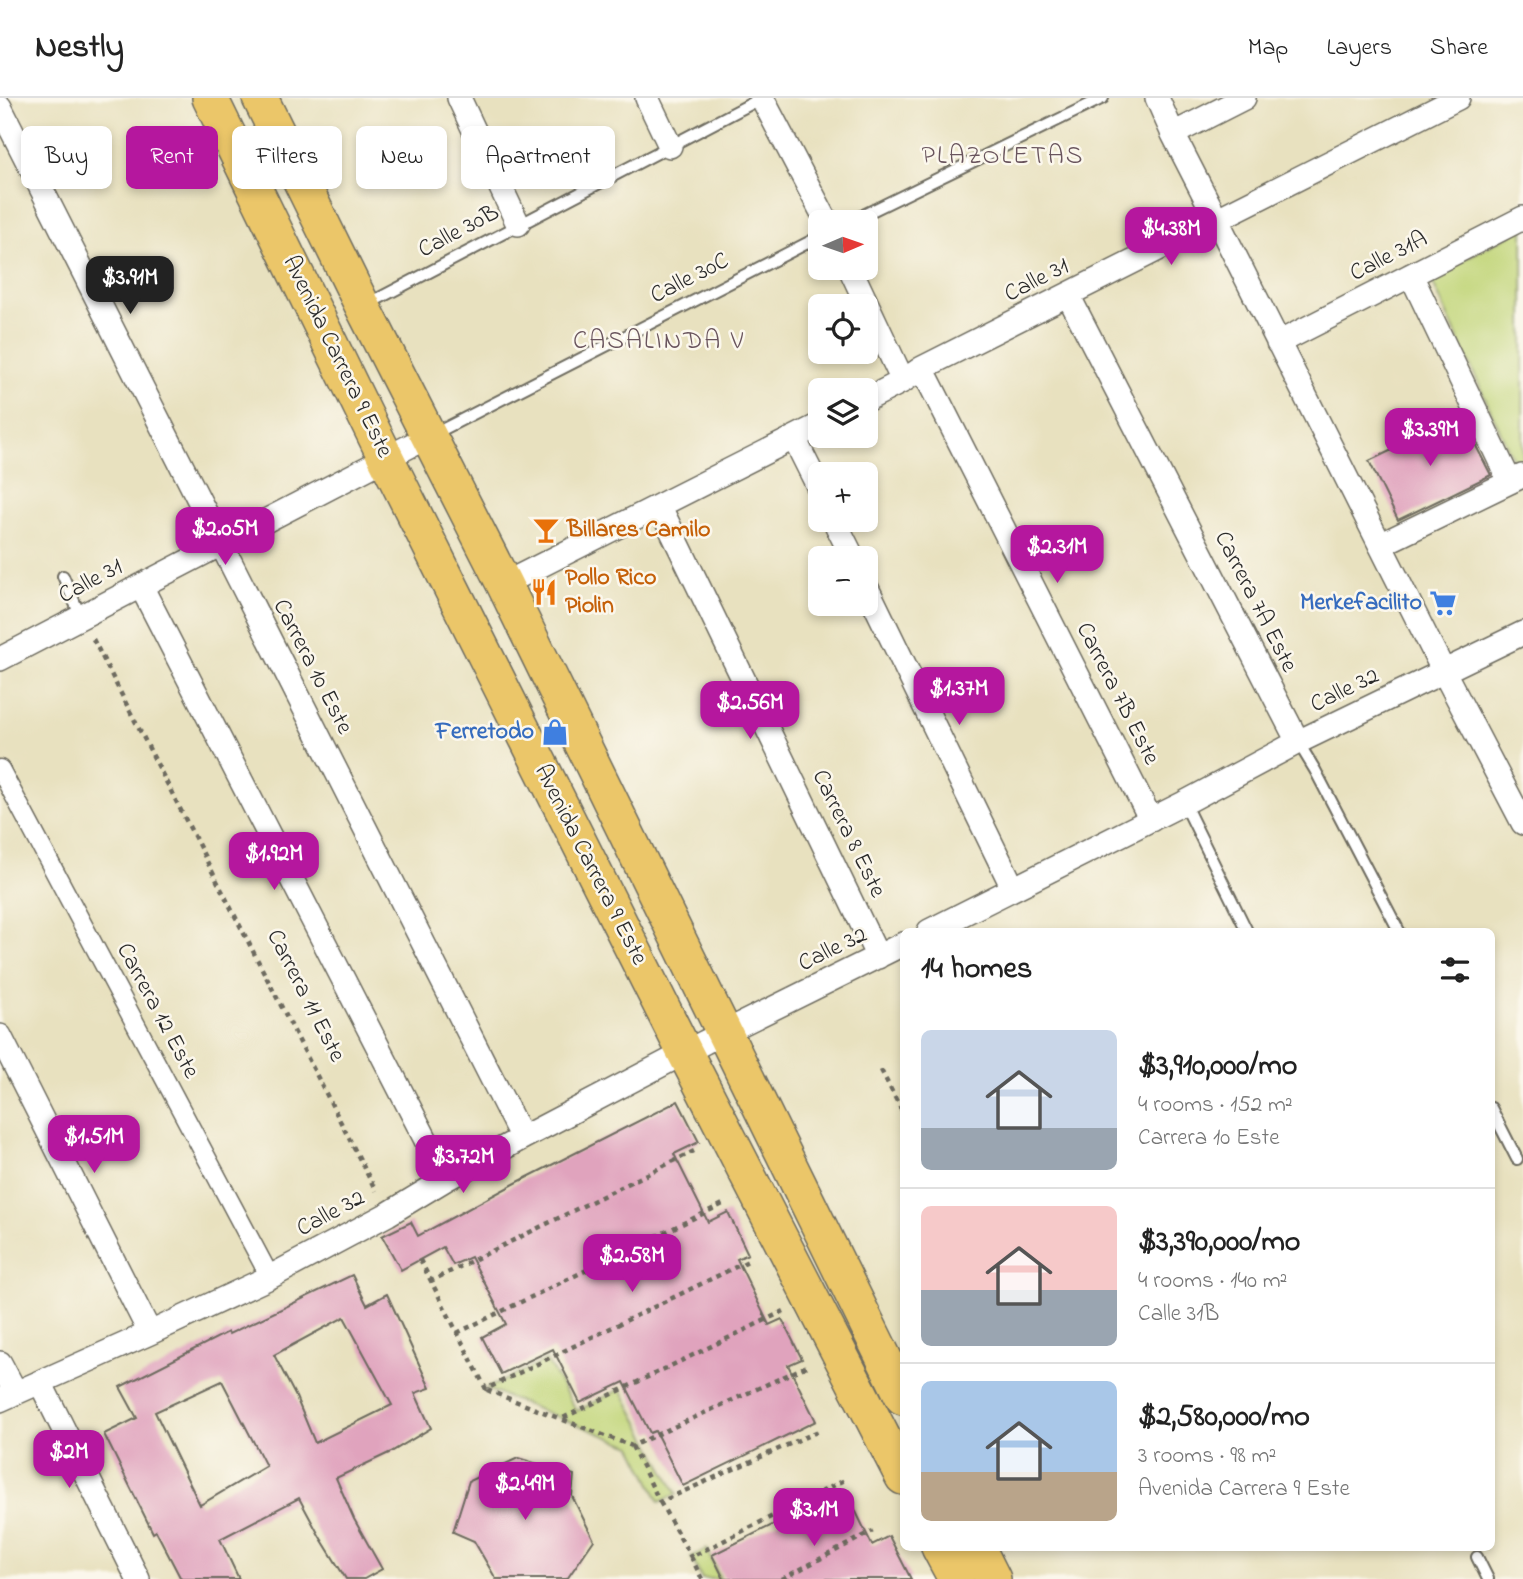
<!DOCTYPE html>
<meta charset="utf-8">
<style>
body{margin:0;font-family:"Indie Flower",sans-serif;background:#f2f2f2;color:#222;height:100vh;display:flex;flex-direction:column;font-size:26px;white-space:nowrap}
*{box-sizing:border-box;margin:0}
p{font-size:23px;color:#767676}
.icon{flex:none;width:38px;height:38px;fill:none;stroke:currentColor;stroke-width:2;stroke-linecap:round;stroke-linejoin:round}
.map{position:relative;flex:1;overflow:hidden}
.details{position:absolute;left:900px;top:830px;width:595px;height:623px;display:flex;flex-direction:column;background:#fff;border-radius:10px;box-shadow:0 4px 10px #0003}
.details>*{flex:none}
.banner{position:absolute;left:21px;top:28px;width:665px;height:63px;display:flex;gap:14px}
.needle{width:46px;rotate:88deg}
.fabs{position:absolute;left:808px;top:112px;display:grid;gap:14px}
.fabs a{display:grid;place-items:center;width:70px;height:70px;border-radius:10px;background:#fff;box-shadow:0 4px 10px #0003;font-size:35px}
.price{position:absolute;translate:-50% -60px;padding:0 16px;border-radius:14px;background:#b5179e;color:#fff;font-size:23px;line-height:46px;filter:drop-shadow(0 2px 4px #0008)}
.price::after{content:'';position:absolute;left:50%;top:42px;width:21px;height:16px;margin-left:-10px;background:inherit;clip-path:polygon(0 0,100% 0,50% 100%)}
.price.current{background:#222;color:#fff}
ul{padding:0;list-style:none}
li{display:flex;align-items:center;gap:21px;height:175px;padding:0 21px}
li+li{border-top:2px solid #e0e0e0}
li span{display:grid;place-items:center;flex:none;width:196px;height:140px;border-radius:10px;color:#555}
li>.icon{margin-inline-start:auto}
span .icon{width:84px;height:84px;fill:#fffc;stroke-width:1}
li b{font-size:30px}
h2{display:flex;justify-content:space-between;align-items:center;height:84px;padding:0 21px;font-size:30px}
.tag{padding:0 24px;border-radius:10px;background:#fff;box-shadow:0 4px 10px #0003;font-size:24px;line-height:63px}
.tag.current{background:#b5179e;color:#fff}
header{display:flex;align-items:center;gap:42px;box-sizing:border-box;height:98px;padding:0 35px;background:#fff;border-bottom:2px solid #e0e0e0}
header strong{font-size:33px}
nav{display:flex;gap:38px;margin-inline-start:auto;font-size:24px}
.map>svg:first-child{display:block}
.green{fill:#c1d578;stroke:#768052;stroke-width:2}
.building{fill:#e0a3bd;fill-rule:evenodd}
.lines{fill:none;stroke-linecap:round;stroke-linejoin:round}
.service-casing{stroke:#6d6b5f;stroke-width:14}
.pedestrian-casing{stroke:#6d6b5f;stroke-width:21}
.minor-casing{stroke:#6d6b5f;stroke-width:26}
.primary-casing{stroke:#6d6b5f;stroke-width:38}
.path{stroke:#6d6b5f;stroke-width:4.5;stroke-dasharray:5 5;stroke-linecap:butt}
.service{stroke:#fff;stroke-width:10}
.pedestrian{stroke:#fff;stroke-width:18}
.minor{stroke:#fff;stroke-width:23}
.primary{stroke:#ebc669;stroke-width:35}
.labels{text-anchor:middle;dominant-baseline:central;stroke-width:5;stroke-linejoin:round;paint-order:stroke}
.street-label{font-size:24px;fill:#2b2b2b;stroke:#fbf7ec}
.food-label{font-size:24px;font-weight:bold;fill:#c56008;stroke:#fbf7ec;text-anchor:start}
.shop-label{font-size:24px;font-weight:bold;fill:#366cbe;stroke:#fbf7ec;text-anchor:end}
.neighbourhood-label{font-size:26px;letter-spacing:2px;fill:#6a555e;stroke:#fbf7ec}
</style>
<header>
<strong>Nestly</strong>
<nav><a>Map</a><a>Layers</a><a>Share</a></nav>
</header>
<div class="map">
<svg width="1523" height="1481" viewBox="0 0 1523 1481">
<rect width="100%" height="100%" fill="#fbf7ec"/>
<filter id="ink" filterUnits="userSpaceOnUse"><feTurbulence type="fractalNoise" baseFrequency=".0143" numOctaves="2"/><feDisplacementMap in="SourceGraphic" scale="14" xChannelSelector="R" yChannelSelector="G"/><feConvolveMatrix kernelMatrix="1 2 1 2 8 2 1 2 1" color-interpolation-filters="sRGB"/></filter>
<filter id="wash" filterUnits="userSpaceOnUse"><feTurbulence type="fractalNoise" baseFrequency=".00686" numOctaves="4" result="noise"/><feDisplacementMap in="SourceGraphic" scale="28" xChannelSelector="R" yChannelSelector="G"/><feGaussianBlur stdDeviation="1.57" result="paint"/><feColorMatrix in="noise" values="0 0 0 0 0 0 0 0 0 0 0 0 0 0 0 0 0 1.4 0 .05"/><feComposite in="paint" operator="in"/></filter>
<g filter="url(#wash)">
<rect width="100%" height="100%" fill="#e8e1bf"/>
<path class="green" d="M1523,130V365L1516,368L1430,179Z
M546,1262L577,1313L621,1291L677,1396L660,1404L632,1348L486,1291Z
M707,1451L720,1481H702L691,1459Z"/>
<g id="blocks">
<path class="building" d="M1461,319L1491,377L1398,422L1369,363Z
M678,1003L699,1044L674,1056L708,1124L728,1114L748,1156L737,1161L769,1227L782,1221L802,1261L788,1267L816,1323L683,1388L655,1333L650,1335L624,1284L580,1305L553,1251L501,1276L482,1239L506,1226L471,1159L453,1167L443,1149L401,1172L382,1138L411,1124L418,1138L516,1085Z
M352,1177L367,1207L387,1196L430,1290L415,1295L431,1330L391,1354L336,1380L354,1421L382,1471L364,1481H346L320,1439L299,1400L220,1441L239,1481H181L156,1433L153,1435L104,1336L137,1320L120,1289L228,1234L229,1236ZM344,1219L392,1307L315,1345L296,1299L274,1257ZM222,1283L266,1368L200,1407L155,1314Z
M518,1360L574,1377L572,1398L594,1442L567,1481H496L474,1443L453,1434L469,1383Z
M845,1391L872,1447L889,1438L911,1481H724L712,1457Z"/>
</g>
</g>
<g filter="url(#ink)">
<use href="#blocks" fill-opacity="0" stroke="#6d6b5f" stroke-width="2"/>
<g class="lines">
<defs>
<path id="service" d="M849,124L1103,0
M368,206L762,0
M432,337L821,138
M63,478L81,519
M1298,644L1315,672L1399,833
M1184,705L1247,833
M1491,1010L1517,1061
M1477,1459L1488,1481"/>
<path id="pedestrian" d="M0,671L270,1179"/>
<path id="minor" d="M459,0L518,126
M647,0L670,48
M762,0L827,124
M1157,0L1173,36L1217,122L1444,574L1523,725
M0,9L522,1040
M1173,36L1244,0
M850,170L903,283
M1411,177L1510,384
M1068,197L1298,644
M1278,245L1523,120
M922,270L1151,722
M866,302L903,283L922,270L1458,0
M794,340L821,394
M660,409L878,859
M834,422L853,460
M1380,447L1522,378
M504,486L821,326
M141,488L446,1081
M866,488L1013,790
M0,561L429,338
M929,833L1184,705L1298,644L1523,535
M0,938L150,1235
M0,1265L16,1295
M40,1284L138,1481
M0,1302L150,1235L270,1179L388,1116L446,1081L522,1040L705,944L903,846"/>
<path id="primary" d="M210,0L386,360L685,955L903,1379
M260,0L363,209L504,486L903,1299
M939,1449L956,1481
M977,1449L993,1481"/>
</defs>
<use href="#service" class="service-casing"/>
<use href="#pedestrian" class="pedestrian-casing"/>
<use href="#minor" class="minor-casing"/>
<use href="#primary" class="primary-casing"/>
<path class="path" d="M93,541L376,1093
M881,972L903,1015
M694,1053L431,1183L486,1291L750,1162
M420,1162L431,1183
M784,1213L561,1321L632,1348L807,1268
M457,1235L725,1105
M487,1292L561,1321
M632,1348L660,1404L821,1332
M660,1404L691,1459
M702,1481L691,1459L845,1382
M782,1481L873,1433"/>
<use href="#service" class="service"/>
<use href="#pedestrian" class="pedestrian"/>
<use href="#minor" class="minor"/>
<use href="#primary" class="primary"/>
</g>
</g>
<defs>
<symbol id="bar-bare" viewBox="-9 -9 18 18"><path d="M-6-5H6L.8 .8V4.5H3.5V6h-7V4.5H-.8V.8Z" fill="#e8710a" stroke="#fbf7ec" stroke-width="2.5" paint-order="stroke"/></symbol>
<symbol id="restaurant-bare" viewBox="-9 -9 18 18"><path d="M-5-6h1v4h1v-4h1v4h1v-4h1v5L-1.5 .5V6h-2V.5L-5-1ZM5-6V6H3V1.5H1.5Q1.5-4 5-6Z" fill="#e8710a" stroke="#fbf7ec" stroke-width="2.5" paint-order="stroke"/></symbol>
<symbol id="supermarket-bare" viewBox="-9 -9 18 18"><path d="M-6-5.5h2.5l.6 2H6L4.5 2H-2.5L-4.4-4H-6ZM-1.5 3.2a1.3 1.3 0 1 0 .1 0ZM3 3.2a1.3 1.3 0 1 0 .1 0Z" fill="#3f7fe0" stroke="#fbf7ec" stroke-width="2.5" paint-order="stroke"/></symbol>
<symbol id="shop-bare" viewBox="-9 -9 18 18"><path d="M-5-2.5h2.3a2.7 3.5 0 0 1 5.4 0H5L5.5 6h-11ZM-1.5-2.5h3a1.5 2.3 0 0 0-3 0Z" fill="#3f7fe0" stroke="#fbf7ec" stroke-width="2.5" paint-order="stroke"/></symbol>
</defs>
<g fill-rule="evenodd">
<use href="#bar-bare" x="527" y="413" width="38" height="38"/>
<use href="#restaurant-bare" x="525" y="475" width="38" height="38"/>
<use href="#supermarket-bare" x="1424" y="486" width="38" height="38"/>
<use href="#shop-bare" x="536" y="615" width="38" height="38"/>
</g>
<g class="labels">
<g class="street-label">
<text transform="translate(459 134) rotate(-28)">Calle 30B</text>
<text transform="translate(1389 159) rotate(-27)">Calle 31A</text>
<text transform="translate(690 181) rotate(-27)">Calle 30C</text>
<text transform="translate(1037 183) rotate(-27)">Calle 31</text>
<text transform="translate(337 259) rotate(64)">Avenida Carrera 9 Este</text>
<text transform="translate(91 484) rotate(-28)">Calle 31</text>
<text transform="translate(1255 504) rotate(63)">Carrera 7A Este</text>
<text transform="translate(312 569) rotate(63)">Carrera 10 Este</text>
<text transform="translate(1345 593) rotate(-26)">Calle 32</text>
<text transform="translate(1117 596) rotate(63)">Carrera 7B Este</text>
<text transform="translate(848 736) rotate(64)">Carrera 8 Este</text>
<text transform="translate(590 767) rotate(63)">Avenida Carrera 9 Este</text>
<text transform="translate(833 852) rotate(-26)">Calle 32</text>
<text transform="translate(305 898) rotate(63)">Carrera 11 Este</text>
<text transform="translate(157 913) rotate(62)">Carrera 12 Este</text>
<text transform="translate(331 1116) rotate(-28)">Calle 32</text>
</g>
<g class="food-label">
<text x="567" y="432">Billares Camilo</text>
<text x="565" y="480">Pollo Rico<tspan x="565" dy="28">Piolin</tspan></text>
</g>
<g class="shop-label">
<text x="1422" y="505">Merkefacilito</text>
<text x="534" y="634">Ferretodo</text>
</g>
<g class="neighbourhood-label">
<text x="1003" y="59">PLAZOLETAS</text>
<text x="659" y="244">CASALINDA V</text>
</g>
</g>
</svg>
<div class="fabs">
<a><svg class="needle" viewBox="-14 -14 28 28"><path d="M0-13l5 13h-10z" fill="#e53935"/><path d="M0 13l5-13h-10z" fill="#767676"/></svg></a>
<a><svg class="icon" aria-label="locate" viewBox="0 0 24 24"><circle cx="12" cy="12" r="6"/><path d="M12 2v4M12 18v4M2 12h4M18 12h4"/></svg></a>
<a><svg class="icon" aria-label="layers" viewBox="0 0 24 24"><path d="M12 4l9 5-9 5-9-5zM3 14l9 5 9-5"/></svg></a>
<a>+</a>
<a>−</a>
</div>
<b class="price" style="left:1171px;top:169px">$4.38M</b>
<b class="price current" style="left:130px;top:218px">$3.91M</b>
<b class="price" style="left:1430px;top:370px">$3.39M</b>
<b class="price" style="left:225px;top:469px">$2.05M</b>
<b class="price" style="left:1057px;top:487px">$2.31M</b>
<b class="price" style="left:959px;top:629px">$1.37M</b>
<b class="price" style="left:750px;top:643px">$2.56M</b>
<b class="price" style="left:274px;top:794px">$1.92M</b>
<b class="price" style="left:94px;top:1077px">$1.51M</b>
<b class="price" style="left:463px;top:1097px">$3.72M</b>
<b class="price" style="left:632px;top:1196px">$2.58M</b>
<b class="price" style="left:69px;top:1392px">$2M</b>
<b class="price" style="left:525px;top:1424px">$2.49M</b>
<b class="price" style="left:814px;top:1450px">$3.1M</b>
<div class="banner">
<a class="tag">Buy</a>
<a class="tag current">Rent</a>
<a class="tag">Filters</a>
<a class="tag">New</a>
<a class="tag">Apartment</a>
</div>
<section class="details">
<h2>14 homes<svg class="icon" aria-label="filters" viewBox="0 0 24 24"><path d="M4 7h16M4 17h16"/><circle cx="9" cy="7" r="2"/><circle cx="15" cy="17" r="2"/></svg></h2>
<ul>
<li><span style="background:linear-gradient(#c9d6e8 70%,#9aa5b1 0)"><svg class="icon" aria-label="home" viewBox="0 0 24 24"><path d="M3 11l9-7 9 7M6 9v11h12V9"/></svg></span><div><b>$3,910,000/mo</b><p>4 rooms · 152 m²</p><p>Carrera 10 Este</p></div></li>
<li><span style="background:linear-gradient(#f6c9c9 60%,#9aa5b1 0)"><svg class="icon" aria-label="home" viewBox="0 0 24 24"><path d="M3 11l9-7 9 7M6 9v11h12V9"/></svg></span><div><b>$3,390,000/mo</b><p>4 rooms · 140 m²</p><p>Calle 31B</p></div></li>
<li><span style="background:linear-gradient(#a9c7e8 65%,#b9a48a 0)"><svg class="icon" aria-label="home" viewBox="0 0 24 24"><path d="M3 11l9-7 9 7M6 9v11h12V9"/></svg></span><div><b>$2,580,000/mo</b><p>3 rooms · 98 m²</p><p>Avenida Carrera 9 Este</p></div></li>
</ul>
</section>
</div>
